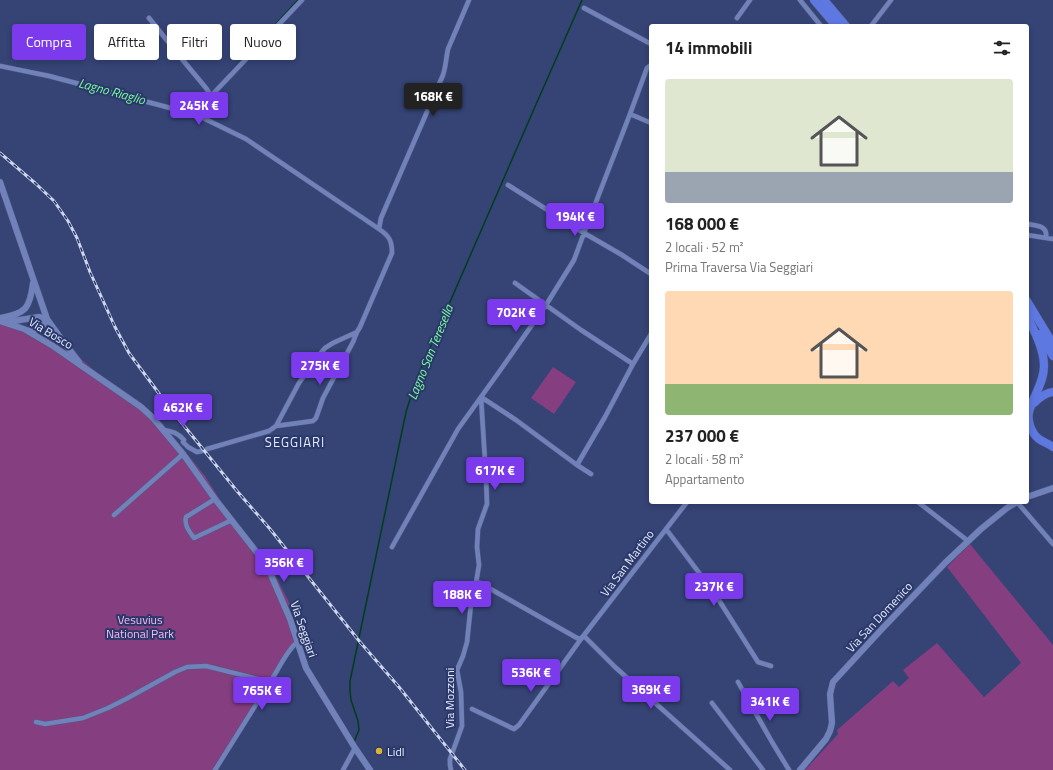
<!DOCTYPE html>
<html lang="it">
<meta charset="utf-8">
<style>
body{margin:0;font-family:"Titillium Web",sans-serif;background:#f2f2f2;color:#222;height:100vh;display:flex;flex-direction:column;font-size:15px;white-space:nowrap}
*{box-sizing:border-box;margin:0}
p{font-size:13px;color:#767676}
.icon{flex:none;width:22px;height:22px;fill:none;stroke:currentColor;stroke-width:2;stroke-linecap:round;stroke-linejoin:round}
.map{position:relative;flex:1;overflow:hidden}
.sheet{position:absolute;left:649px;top:24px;width:380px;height:480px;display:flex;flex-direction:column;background:#fff;border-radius:4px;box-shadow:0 2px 6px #0003}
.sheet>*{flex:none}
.top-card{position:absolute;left:12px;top:24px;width:380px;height:36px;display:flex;gap:8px}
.price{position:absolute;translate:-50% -34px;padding:0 9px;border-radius:4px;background:#7c3aed;color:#fff;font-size:13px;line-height:26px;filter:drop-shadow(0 1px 2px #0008)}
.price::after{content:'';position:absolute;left:50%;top:24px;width:12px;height:9px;margin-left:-6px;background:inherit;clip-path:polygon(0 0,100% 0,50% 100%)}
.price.active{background:#222;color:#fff}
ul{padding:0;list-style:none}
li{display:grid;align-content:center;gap:8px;height:212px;padding:0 16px}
li span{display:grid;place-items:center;height:124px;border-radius:4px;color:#555}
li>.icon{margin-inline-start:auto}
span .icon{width:72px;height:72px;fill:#fffc;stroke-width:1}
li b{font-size:17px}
h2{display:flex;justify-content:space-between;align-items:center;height:48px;padding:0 16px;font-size:17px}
.chip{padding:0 14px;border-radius:4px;background:#fff;box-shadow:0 2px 6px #0003;font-size:14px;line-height:36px}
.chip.active{background:#7c3aed;color:#fff}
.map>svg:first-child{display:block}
.green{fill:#853e7f}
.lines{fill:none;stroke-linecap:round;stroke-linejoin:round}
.stream{stroke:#003e19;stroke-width:1.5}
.street-casing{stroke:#515b83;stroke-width:5.5}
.secondary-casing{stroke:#515b83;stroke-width:7}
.highway-casing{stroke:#515b83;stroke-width:9}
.street{stroke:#7182ba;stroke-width:4.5}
.secondary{stroke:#7182ba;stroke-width:6}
.highway{stroke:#5e78e2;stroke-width:8}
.rail-casing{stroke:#ced6ed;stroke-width:3}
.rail{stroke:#2b386a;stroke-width:1.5;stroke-dasharray:4.5;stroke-linecap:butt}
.poi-dot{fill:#dab333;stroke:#2b386a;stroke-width:1.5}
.labels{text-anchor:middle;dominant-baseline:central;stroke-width:4;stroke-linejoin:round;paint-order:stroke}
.street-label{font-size:12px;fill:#e4ebfe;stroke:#2b386a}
.park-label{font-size:12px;fill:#f9b9f1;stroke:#2b386a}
.poi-label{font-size:12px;fill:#e4ebfe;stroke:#2b386a;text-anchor:start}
.water-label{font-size:13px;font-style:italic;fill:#78fa9d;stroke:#2b386a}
.neighbourhood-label{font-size:13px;letter-spacing:1px;fill:#e4ebfe;stroke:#2b386a}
</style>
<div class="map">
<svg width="1053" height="770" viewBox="0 0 1053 770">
<rect width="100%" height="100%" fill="#354375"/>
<path class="green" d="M0,318L62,349L79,357L98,374L114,385L130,395L146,408L163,424L205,476L229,514L250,539L269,563L290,604L288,606L299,635L287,651L215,770H0Z
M553,367L576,382L554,414L531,398Z
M970,544L1053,645V770H805L838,734L837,730L893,681L899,687L909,678L903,670L937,643L984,697L1021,663L947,567Z"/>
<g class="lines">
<path class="stream" d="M16,67L43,73
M230,73L298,0
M182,109L196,107L206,100
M354,742L359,730L358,721L351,700L350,691V681L406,412L416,380L534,109L582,0"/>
<defs>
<path id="street" d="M800,0L821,26
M584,8L651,44
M149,18L186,64L206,88L211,96L197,115
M737,18L750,0
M871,26L891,0
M651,65L647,68L630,114L651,123
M0,66L49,76L197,115L246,139L379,229C389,236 392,240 392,253L360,327L357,332L333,343L325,348L316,359L299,383L276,426L269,431L207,449
M211,96L302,0
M508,185L584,233L622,255L651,274
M1027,224C1037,226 1048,225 1046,238
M379,229L381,218L443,75C446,66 446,58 448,49L469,0
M1027,235L1053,239
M515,283L581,330L633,364
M481,397L516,420L577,465L591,474
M276,426L313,421L316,418L323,398L353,342L357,332
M163,430C172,431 178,433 184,440L183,442L188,447L197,452L202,451
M577,465L605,417L633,364L651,334
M215,499L186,517C184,525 189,531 194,538L232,520
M918,502L968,541
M1017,502L1053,544
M114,515L183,454
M666,529L715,594L758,662L771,666
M392,547L458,429L499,372L546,305L574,260L584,233L630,114
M476,583L479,565L477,547L478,529L487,504L486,477L481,397
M584,636L615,667L730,770
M738,682L772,742L789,770
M712,703L763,770
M472,709L514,729L519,725L581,639
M36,722L45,724L83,718L108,708L126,699L175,672L187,667L206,666L270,682
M215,770L270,682C279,669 285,653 297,642
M343,770L355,748
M451,770L450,765V759L462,726L461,692L457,670L463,656L467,642L471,604L476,583H480L487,587L577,638L581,639L687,502"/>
<path id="secondary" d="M0,182L47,319L62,340L79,362
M0,318C26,314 30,308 33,283
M0,321L24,329L53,346L141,407L153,418L183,454L215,499L265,563L271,575L290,619L306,668L355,748L370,770
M7,322L39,317L47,319
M26,330C38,331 42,329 47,319
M1027,497L1053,488
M800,770L826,739L830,731L832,723L830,694L833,682L880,631L945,563L981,529L1007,508L1017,502"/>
<path id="highway" d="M814,0L836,26
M824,0L846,26
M1027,301L1053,344
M1027,314C1033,331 1044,347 1044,366C1044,383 1033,396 1029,412C1027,422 1032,434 1039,439C1043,442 1049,444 1053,447
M1040,334L1053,356
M1034,403C1040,397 1045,393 1053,392"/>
</defs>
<use href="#street" class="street-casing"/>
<use href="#secondary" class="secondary-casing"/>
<use href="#highway" class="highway-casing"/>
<use href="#street" class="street"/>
<use href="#secondary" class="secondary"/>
<use href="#highway" class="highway"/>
<defs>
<path id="rail" d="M0,153L35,183L54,201L68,221L77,238L90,272L115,327L129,353L172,411L237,491L270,529L360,642L399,687L465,770"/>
</defs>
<use href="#rail" class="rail-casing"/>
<use href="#rail" class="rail"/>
</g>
<circle class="poi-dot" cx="379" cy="751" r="4"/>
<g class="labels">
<g class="street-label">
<text transform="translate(51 333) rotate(31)">Via Bosco</text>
<text transform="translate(627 563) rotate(-53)">Via San Martino</text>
<text transform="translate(879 617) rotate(-47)">Via San Domenico</text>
<text transform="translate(304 629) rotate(71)">Via Seggiari</text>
<text transform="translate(449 698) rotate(-90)">Via Mozzoni</text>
</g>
<g class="park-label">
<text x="140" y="619">Vesuvius<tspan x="140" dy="14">National Park</tspan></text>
</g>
<g class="poi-label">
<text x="387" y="751">Lidl</text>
</g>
<g class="water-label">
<text transform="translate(112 91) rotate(15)">Lagno Riaglio</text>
<text transform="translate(430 352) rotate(-68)">Lagno San Teresella</text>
</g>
<g class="neighbourhood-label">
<text x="295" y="442">SEGGIARI</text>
</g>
</g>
</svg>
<b class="price active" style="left:433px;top:117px">168K €</b>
<b class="price" style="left:199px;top:126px">245K €</b>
<b class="price" style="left:575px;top:237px">194K €</b>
<b class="price" style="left:516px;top:333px">702K €</b>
<b class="price" style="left:320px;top:386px">275K €</b>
<b class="price" style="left:183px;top:428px">462K €</b>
<b class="price" style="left:495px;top:491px">617K €</b>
<b class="price" style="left:284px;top:583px">356K €</b>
<b class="price" style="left:714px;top:607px">237K €</b>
<b class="price" style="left:462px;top:615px">188K €</b>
<b class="price" style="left:531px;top:693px">536K €</b>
<b class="price" style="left:651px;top:710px">369K €</b>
<b class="price" style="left:262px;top:711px">765K €</b>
<b class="price" style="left:770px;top:722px">341K €</b>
<div class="top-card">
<a class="chip active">Compra</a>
<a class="chip">Affitta</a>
<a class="chip">Filtri</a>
<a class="chip">Nuovo</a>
</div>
<section class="sheet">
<h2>14 immobili<svg class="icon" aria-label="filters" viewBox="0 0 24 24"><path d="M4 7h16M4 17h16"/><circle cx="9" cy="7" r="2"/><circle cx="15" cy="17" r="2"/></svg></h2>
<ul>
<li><span style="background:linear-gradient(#dfe7d0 75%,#9aa5b1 0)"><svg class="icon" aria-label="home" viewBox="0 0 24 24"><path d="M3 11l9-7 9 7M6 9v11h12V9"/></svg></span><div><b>168 000 €</b><p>2 locali · 52 m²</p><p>Prima Traversa Via Seggiari</p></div></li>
<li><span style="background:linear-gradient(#ffd9b3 75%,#8fb573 0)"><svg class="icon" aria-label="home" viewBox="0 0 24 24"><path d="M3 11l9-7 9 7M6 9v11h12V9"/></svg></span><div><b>237 000 €</b><p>2 locali · 58 m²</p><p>Appartamento</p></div></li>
</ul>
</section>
</div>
